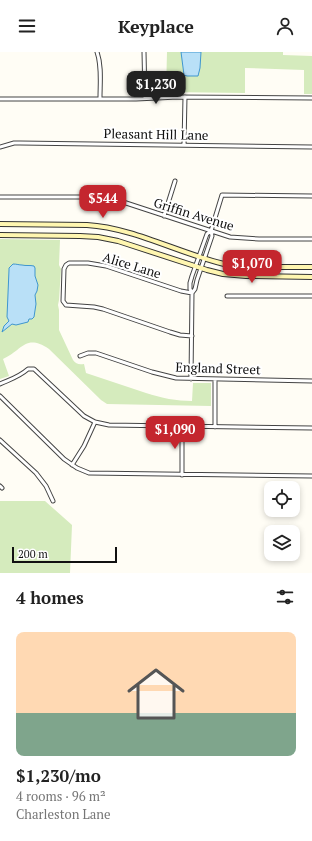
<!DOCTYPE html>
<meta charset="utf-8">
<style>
body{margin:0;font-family:"PT Serif",serif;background:#f6f6f6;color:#222;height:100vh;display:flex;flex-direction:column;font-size:15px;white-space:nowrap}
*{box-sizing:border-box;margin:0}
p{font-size:13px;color:#767676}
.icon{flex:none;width:22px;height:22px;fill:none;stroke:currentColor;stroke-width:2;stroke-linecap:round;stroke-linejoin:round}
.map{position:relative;height:521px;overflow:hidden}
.side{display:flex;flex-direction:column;background:#fff;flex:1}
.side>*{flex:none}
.fabs{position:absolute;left:264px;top:429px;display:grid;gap:8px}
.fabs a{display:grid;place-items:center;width:36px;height:36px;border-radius:8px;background:#fff;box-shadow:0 2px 6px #0003;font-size:20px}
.scale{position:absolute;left:12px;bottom:10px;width:105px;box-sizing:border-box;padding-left:4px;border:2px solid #111;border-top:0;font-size:11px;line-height:14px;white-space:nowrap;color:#111;-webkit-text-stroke:3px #fff;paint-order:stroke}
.price{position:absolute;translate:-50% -34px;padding:0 9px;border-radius:8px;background:#c4262e;color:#fff;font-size:13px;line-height:26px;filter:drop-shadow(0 1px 2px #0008)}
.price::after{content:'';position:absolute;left:50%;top:24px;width:12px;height:9px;margin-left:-6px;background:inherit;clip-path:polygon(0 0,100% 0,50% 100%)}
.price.current{background:#222;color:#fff}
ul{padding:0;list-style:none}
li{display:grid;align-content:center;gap:8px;height:212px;padding:0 16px}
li+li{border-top:1px solid #e0e0e0}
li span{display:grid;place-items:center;height:124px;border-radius:8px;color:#555}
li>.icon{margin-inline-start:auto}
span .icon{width:72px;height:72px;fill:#fffc;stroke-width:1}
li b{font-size:17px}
h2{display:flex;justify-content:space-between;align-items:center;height:48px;padding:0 16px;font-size:17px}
header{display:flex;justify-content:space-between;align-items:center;height:52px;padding:0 16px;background:#fff;font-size:18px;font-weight:800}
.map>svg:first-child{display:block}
.green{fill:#d5ebbd}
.water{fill:#b9e0f7;stroke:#3f96cf}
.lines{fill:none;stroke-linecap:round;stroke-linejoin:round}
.street-casing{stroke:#444;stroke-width:5}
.secondary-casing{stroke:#333;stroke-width:6}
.street{stroke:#fff;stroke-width:3}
.secondary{stroke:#fff6b0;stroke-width:4}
.labels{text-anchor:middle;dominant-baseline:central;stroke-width:4;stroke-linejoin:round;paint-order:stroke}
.street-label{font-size:13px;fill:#111;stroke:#fff}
</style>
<header><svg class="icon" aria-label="menu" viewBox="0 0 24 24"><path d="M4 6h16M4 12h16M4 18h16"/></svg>Keyplace<svg class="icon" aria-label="person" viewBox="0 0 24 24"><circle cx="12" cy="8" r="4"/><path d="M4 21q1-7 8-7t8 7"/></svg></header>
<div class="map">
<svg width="312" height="521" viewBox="0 0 312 521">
<rect width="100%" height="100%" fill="#fffdf5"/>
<path class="green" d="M167,0H283V3L312,4V42H304V18L245,16V41L166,40Z
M0,187L60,188L59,213L61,217L59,248L58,253L59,258V278L73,308C76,312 79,313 84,312L86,321L146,341C161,346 177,349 192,349L193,331H211V354L107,352L101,348L49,297C25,281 22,299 3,307L9,324L0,327Z
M0,449H45L72,473L70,521H0Z"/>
<path class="water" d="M181,0H201L200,16L198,24H187L184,23Z
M13,212C17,212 19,213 22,213C26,214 30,213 34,214L35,216V224L38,233L37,239L35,243L36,252L34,265L32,267H29L28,270L16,273L12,272L2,280L4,274L9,269L7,265L9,218V216Z"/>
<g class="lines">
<defs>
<path id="street" d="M97,0C102,14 100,31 100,46
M144,0L145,46
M0,47H136L178,45L312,46
M184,93L185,45
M0,95L14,91H20L312,95
M0,145H95L107,146L117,148L230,185L259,187H312
M164,164L175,129
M192,241L190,237V231L192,224L207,182L211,179
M227,244H312
M192,284L180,283L170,280L103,257L94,255L66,253L63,249L64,217L66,213L69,211H88L106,214L181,239L192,241
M80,304L88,301H96L152,320L176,326L312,329
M191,327L192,241L195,237L197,228L212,184L211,179L222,143L312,144
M0,332C11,327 19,325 28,317H34L84,364L95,370L109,373L312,376
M0,344L64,407L77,416L89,421L312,424
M215,375V327
M0,388L36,421L46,434L53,449
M72,413L84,394L95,370
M182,423V374
M0,434L2,436"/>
<path id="secondary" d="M0,172L87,173C134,176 178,201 224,212C237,215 250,215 263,215C280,215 296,215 312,215
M0,183L80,184L98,185L118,189L207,218L223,222L246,224L312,225"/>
</defs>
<use href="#street" class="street-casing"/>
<use href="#secondary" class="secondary-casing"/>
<use href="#street" class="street"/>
<use href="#secondary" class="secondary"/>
</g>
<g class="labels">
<g class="street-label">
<text transform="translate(156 82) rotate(1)">Pleasant Hill Lane</text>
<text transform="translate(194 162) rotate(17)">Griffin Avenue</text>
<text transform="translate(132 213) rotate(17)">Alice Lane</text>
<text transform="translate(218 316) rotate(2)">England Street</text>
</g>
</g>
</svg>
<div class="fabs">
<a><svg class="icon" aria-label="locate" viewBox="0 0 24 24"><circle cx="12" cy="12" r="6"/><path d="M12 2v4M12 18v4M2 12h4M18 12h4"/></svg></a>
<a><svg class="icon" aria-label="layers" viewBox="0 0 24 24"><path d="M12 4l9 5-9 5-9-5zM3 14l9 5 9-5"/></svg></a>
</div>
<div class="scale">200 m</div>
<b class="price current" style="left:156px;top:53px">$1,230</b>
<b class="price" style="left:103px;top:167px">$544</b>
<b class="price" style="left:252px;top:232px">$1,070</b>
<b class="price" style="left:175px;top:398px">$1,090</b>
</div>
<section class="side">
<h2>4 homes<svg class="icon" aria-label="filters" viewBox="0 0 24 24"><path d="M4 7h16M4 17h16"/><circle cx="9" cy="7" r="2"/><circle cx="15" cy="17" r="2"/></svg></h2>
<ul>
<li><span style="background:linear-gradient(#ffd9b3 65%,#7fa58c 0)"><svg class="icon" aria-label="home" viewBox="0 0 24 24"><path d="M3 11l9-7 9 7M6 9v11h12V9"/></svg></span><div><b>$1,230/mo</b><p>4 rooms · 96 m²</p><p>Charleston Lane</p></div></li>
</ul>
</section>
